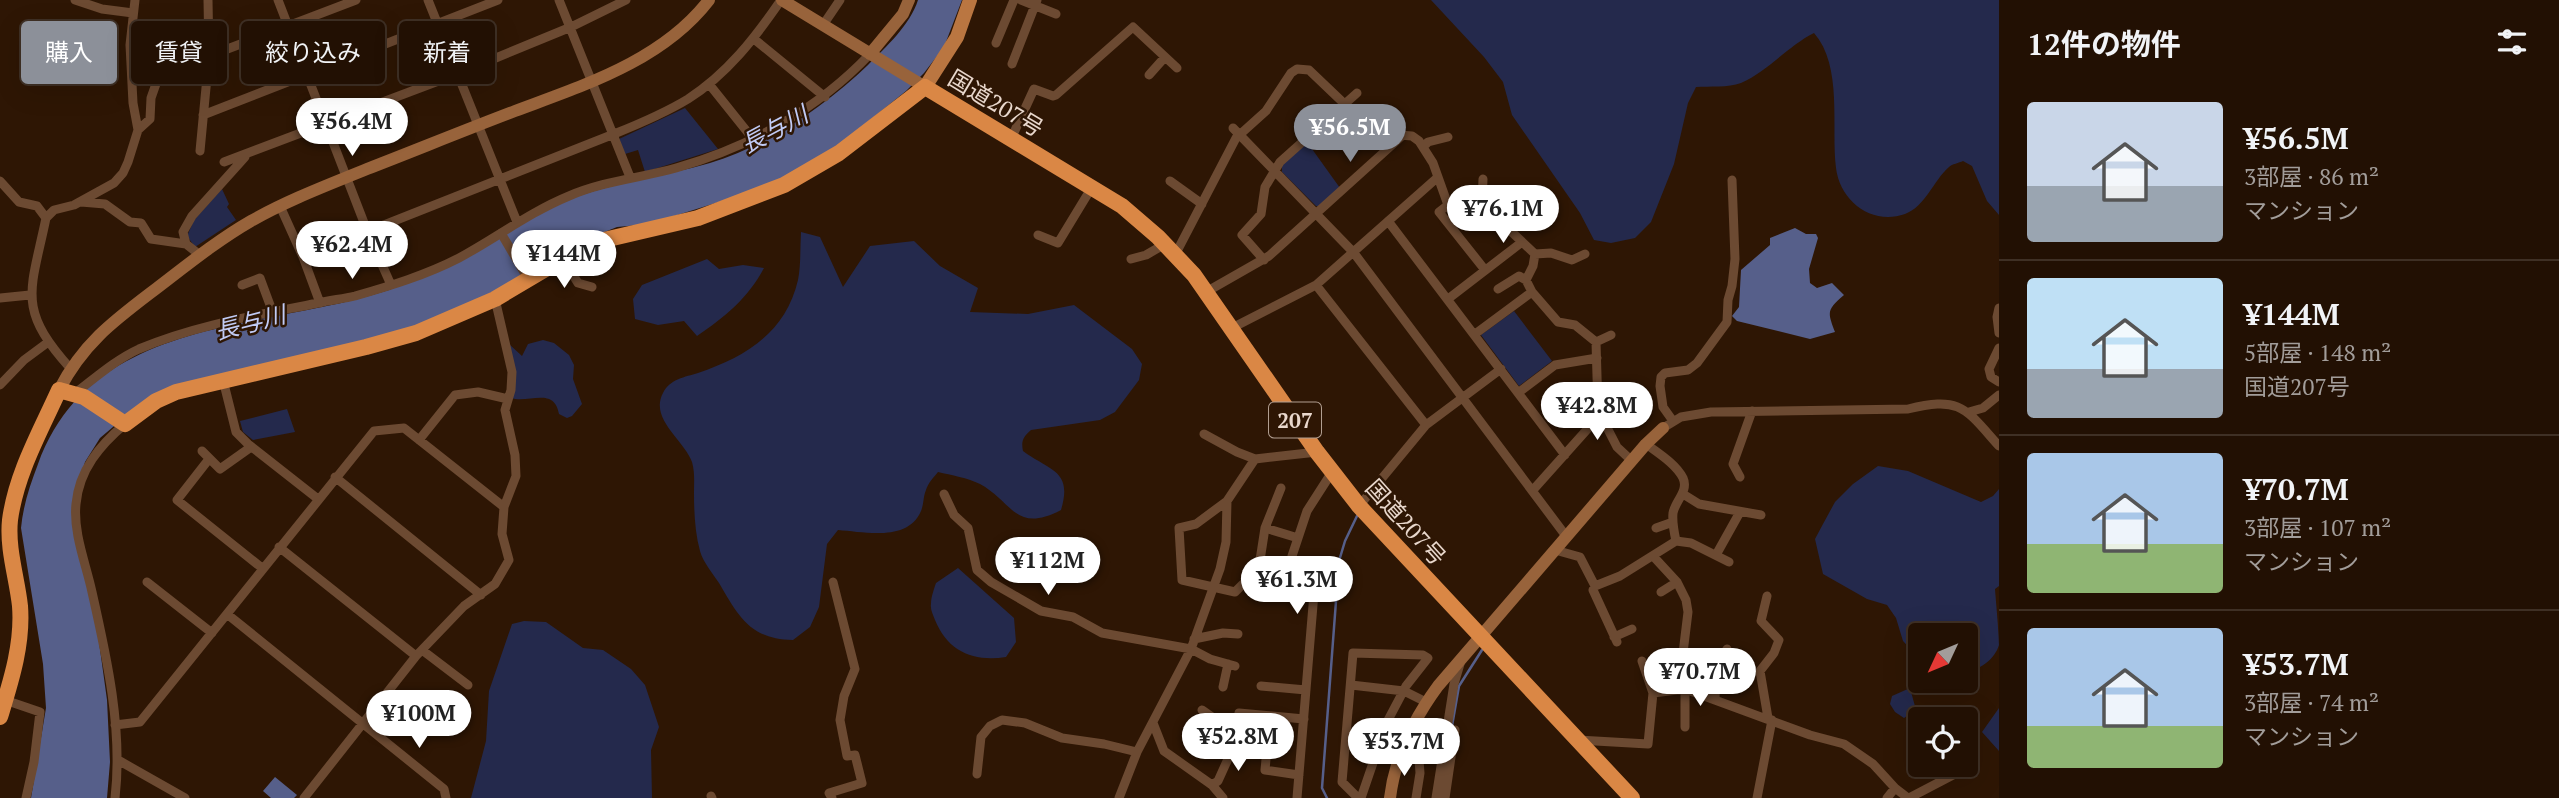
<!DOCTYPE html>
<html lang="ja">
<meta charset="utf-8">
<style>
body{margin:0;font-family:"PT Serif","Noto Sans JP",serif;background:#2e1e12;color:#f1f3f6;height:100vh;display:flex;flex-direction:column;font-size:26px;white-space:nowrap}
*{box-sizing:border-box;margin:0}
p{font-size:23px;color:#a29d9a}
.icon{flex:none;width:38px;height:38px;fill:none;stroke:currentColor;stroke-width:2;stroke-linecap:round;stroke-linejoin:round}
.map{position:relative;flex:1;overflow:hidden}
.side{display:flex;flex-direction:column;background:#221003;width:560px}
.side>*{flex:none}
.guide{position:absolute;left:21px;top:21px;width:665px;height:63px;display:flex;gap:14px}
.needle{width:46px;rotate:226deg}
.buttons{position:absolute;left:1908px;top:623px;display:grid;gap:14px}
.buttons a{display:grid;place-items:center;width:70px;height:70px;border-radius:7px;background:#221003;box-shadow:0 7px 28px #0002,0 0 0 2px #3f3025;font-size:35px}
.price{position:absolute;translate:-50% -60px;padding:0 16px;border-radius:24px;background:#fff;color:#222;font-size:23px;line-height:46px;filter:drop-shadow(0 2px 4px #0008)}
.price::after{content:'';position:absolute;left:50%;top:42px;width:21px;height:16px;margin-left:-10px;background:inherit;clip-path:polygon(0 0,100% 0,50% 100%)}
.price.selected{background:#8c9099;color:#fff}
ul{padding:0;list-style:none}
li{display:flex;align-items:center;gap:21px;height:175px;padding:0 28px}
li+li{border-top:2px solid #3f3025}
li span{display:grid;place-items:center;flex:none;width:196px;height:140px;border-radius:7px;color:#555}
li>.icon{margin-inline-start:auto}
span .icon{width:84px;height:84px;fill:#fffc;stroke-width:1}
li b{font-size:30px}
h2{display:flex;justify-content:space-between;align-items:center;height:84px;padding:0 28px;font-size:30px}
.tag{padding:0 24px;border-radius:7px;background:#221003;box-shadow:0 7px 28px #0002,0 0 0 2px #3f3025;font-size:24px;line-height:63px}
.tag.selected{background:#8c9099;color:#fff}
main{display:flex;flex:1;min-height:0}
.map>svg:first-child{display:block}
.green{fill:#24294c}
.water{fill:#565f8a}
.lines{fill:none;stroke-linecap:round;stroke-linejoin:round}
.stream{stroke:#565f8a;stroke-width:2.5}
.street{stroke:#6c4a32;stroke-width:9}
.secondary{stroke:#98633b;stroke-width:12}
.primary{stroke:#ba7641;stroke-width:14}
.highway{stroke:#da8745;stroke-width:16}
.labels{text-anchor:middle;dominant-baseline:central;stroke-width:5;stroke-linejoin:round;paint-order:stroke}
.shield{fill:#2e1604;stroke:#b19e91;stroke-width:2}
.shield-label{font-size:21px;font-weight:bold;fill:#e9d8cd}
.street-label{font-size:23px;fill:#e9d8cd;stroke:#2e1604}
.water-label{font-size:24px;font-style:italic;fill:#c1cbf5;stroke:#2e1604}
</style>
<main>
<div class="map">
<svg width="1999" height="798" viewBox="0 0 1999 798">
<rect width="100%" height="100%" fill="#2e1604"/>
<path class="green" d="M1431,0H1999V215L1987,201L1972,166L1963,161C1959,163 1952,164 1949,167C1933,181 1926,206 1905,214C1872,226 1840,201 1836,168C1831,127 1843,66 1814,33C1788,46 1768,71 1741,83C1728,88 1710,86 1696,87L1688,103L1674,164L1651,222L1635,238L1611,243L1594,240L1580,213L1512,115L1503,82L1484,57Z
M685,108L718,149L645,172L638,150L625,154L619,139Z
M1307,142L1340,188L1320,206H1316L1282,172V165Z
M222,189L229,204L227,207L236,220L195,247L187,236L194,220Z
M801,232L820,237L843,287L870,246L914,241L940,266L978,288L970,312L1028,314L1074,305L1132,349L1142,364L1139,380L1115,412L1100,420L1031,430C1023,437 1021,441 1023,451C1050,471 1073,470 1061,510C1015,534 1013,502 980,484C968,478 951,475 938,472C934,477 928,483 926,490C923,497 924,504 921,511C908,542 865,532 838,530L827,544L819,607L810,627L793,640C750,639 739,617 719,583C713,574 703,562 700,551C695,533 694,512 694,493C694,482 695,473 692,462C685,441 649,419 663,393C670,379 685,377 698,373C746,357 786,332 798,280C801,265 800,248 801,232Z
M707,259L719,269L743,265L764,268C749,297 724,318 697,336L684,321L658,325L635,319L633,299L642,285Z
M1514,311L1552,361L1519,386L1481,335Z
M543,340L554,343L569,355L574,365L573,379L582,404L572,416L567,418L559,414C554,386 528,404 511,398L509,344L522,356L528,344Z
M287,409L295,432L253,440L243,432L240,421Z
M1878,466L1908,471L1981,502L1993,496L1999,489V586L1995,589C1996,602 1999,634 1999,645C1995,659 1979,671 1965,671V635H1920V659L1903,641L1896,618L1887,605L1867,599L1823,574L1815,539L1823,524L1835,502L1853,484Z
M958,568L1014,618L1016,642L1006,657C974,662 948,652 935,620C933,615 930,609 931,604C931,597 934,589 936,583Z
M524,621L546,622L583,648L603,650L631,669L645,685L659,727L651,750L652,798H471L486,741L489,691L512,624Z
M1910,688L1916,710L1904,718L1895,712L1890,704L1892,696Z
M1999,708V751L1982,732Z"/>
<path class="water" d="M918,0H962L944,47L924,73L906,91L844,141L792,174L741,195L649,224L617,227L582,241L466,307L401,331L133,410L100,438L85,462L73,505L94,606L107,700L110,762L107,798H31L46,708L43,664L21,528C23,506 30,485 38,464C92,315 264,331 389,290C406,284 423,273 439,265C478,245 516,223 556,205C602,184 662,177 710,163C768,146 825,106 868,65C886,47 910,25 918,0Z
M1795,228L1806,234H1816L1818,238L1809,269L1810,283L1817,288L1832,283L1844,295C1827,310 1827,311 1835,332L1810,339L1737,321L1732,316L1739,307L1741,270L1770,245V238Z
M275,777L297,795L294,798H271L263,791Z"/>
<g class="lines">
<path class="stream" d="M1452,726L1459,686L1482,650
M1327,798L1322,788L1339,561L1345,541L1357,516"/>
<path class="street" d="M75,0L102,9L133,13
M278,0L368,233L391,285
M428,0L517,222
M559,0L630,177
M1021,0L1056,14
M823,25L840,0
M754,39L825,97
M996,43L1014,0
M209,56L356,0
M1012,64L1037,0
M1149,75L1165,57
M709,84L753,139
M203,115L498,0
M1233,128L1354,253L1566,536
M138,130L150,119L151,98L157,81L175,61L178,25
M1011,139L1034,89L1053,96L1056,95L1133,27L1177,68
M1424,146L1428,142L1448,137
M200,151L209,56L208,0
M1349,152L1350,147L1371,131
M224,162L457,74L571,27L626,0
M0,181L19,202L37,206L46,218
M1170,181L1202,204
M81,202L105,204L130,222L141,223L151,239L186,244
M1482,204L1483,179
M1448,205L1439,212L1485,270
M280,206L303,257L320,303
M1388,221L1565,455
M501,233L528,279
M1038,235L1058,243L1092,187
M1535,254L1551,253L1572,260L1585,254
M200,255L186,244L183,232L192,216L245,157
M1175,255L1236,138L1266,111L1291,73L1297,69L1309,70L1375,133L1412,136L1419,141L1433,163L1448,205L1461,210L1482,204L1535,254L1533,266L1526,280L1532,292L1558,322L1575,325L1596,342L1598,410L1617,447L1632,461
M303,257L614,134C639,124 665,113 688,99C727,74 755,38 781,0
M563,259L578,283L592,287
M1131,259L1146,255L1165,244
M1264,260L1242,235L1261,214L1265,187L1280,162L1357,93
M242,285L260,278L273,313
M1316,285L1426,425
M1498,289L1519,276L1526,280
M1206,292L1269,256L1403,135
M0,298L30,295
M1448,299L1522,242
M1999,308L1997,317L1999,333
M1230,329L1316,285L1438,177
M1475,334L1532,292
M1596,342L1611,335
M1999,348L1989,369L1991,377L1999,382
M70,368C16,308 31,291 46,218L54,210L74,205L114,183L123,173L128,162L138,130L133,103L130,45L135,0
M223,380L236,432L248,444L318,499
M0,385L24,360L47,343
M1518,393L1555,365L1597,358
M74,394C94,379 115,360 139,349C195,325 259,315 318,303C330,300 343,299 355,296C390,286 426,275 459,258C496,238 530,212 569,196C604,181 640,178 676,168C750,147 818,109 870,54
M1969,412L1983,408L1999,395
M1673,421L1663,407L1660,386L1661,377L1665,373L1688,370L1697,363L1727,322L1728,300L1732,286L1735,259L1732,180
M1663,428L1681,417L1711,412L1908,409C1961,396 1965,408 1999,446
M1204,434L1237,452L1255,459
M419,440L455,395L478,392L508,399
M202,451L220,469L251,447
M209,459L177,500L262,568
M335,477L481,595
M1740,477L1733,464L1752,411
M1533,490L1600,415
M944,494L954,515L968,528L977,570L991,582L1041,611L1073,617L1102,633L1191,649L1210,659L1235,666
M1683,494L1699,504L1761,515
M1227,501L1196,524L1179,528L1182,580L1235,592L1243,584L1286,590
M1359,506L1426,425L1501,369
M1265,528L1281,488
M1656,528L1673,522
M1676,541L1691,543L1729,562
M279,547L416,656
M1555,550L1580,557L1595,586L1620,576L1676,541C1674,532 1672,523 1673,513C1675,501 1689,491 1683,478C1676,464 1658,453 1646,444
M1716,555L1740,512
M1653,556L1677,582L1686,600L1688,612L1683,653L1685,689L1810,735L1844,744L1873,764L1895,788L1908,798
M147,582L212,633
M1256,586L1265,528L1298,538
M1595,586L1593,590L1617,642
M1661,592L1677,582
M1767,596L1761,621L1779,640L1774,653L1760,671L1768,718
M227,614L444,789L446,798
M1614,637L1632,629
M1194,639L1223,633L1238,634
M422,650L468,685
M1351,685L1404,691L1426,702
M1261,686L1306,690
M1223,687L1228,664
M1653,693L1685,689V727
M2,699L40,712L34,762L26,798
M1715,700L1716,668L1727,649
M1202,710L1222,724L1237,725L1239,713L1304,719
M1270,716L1265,770L1299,775
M1153,723L1164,751L1212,785L1223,798
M115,725L140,722L374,431L404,428L504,507
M1578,740L1648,744L1653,693L1642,661
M1400,753L1419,760L1420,773L1416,798
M118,760L185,798
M977,774L981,737L990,726L1002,720L1025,723L1062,738L1104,744L1137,752
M1212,785L1218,781L1237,739
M711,796L712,798
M115,798C123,730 107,658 92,592C86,564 73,533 76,504C79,470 100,445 125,424
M304,798L416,656L464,606L495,584L509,560L502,534L504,507L516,476L515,455L505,410L511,390L512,372L495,299
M832,798L829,793L862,783L855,755L847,756L840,720L844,696L855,669L833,582
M1119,798L1137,752L1191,649L1220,569L1226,542L1227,501L1255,459L1317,452
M1297,798L1314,593L1286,590L1292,556L1307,511L1332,472
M1358,798L1342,782L1353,653L1423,655L1428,658L1406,686L1387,722L1361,798
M1436,798L1454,684L1460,664
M1445,798L1455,730H1448
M1757,798L1772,720
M1887,798L1895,788
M1909,798L1953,775"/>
<path class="secondary" d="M782,0L925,87
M870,54L903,14L909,0
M59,390C84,342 115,320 157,288C187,265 218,240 251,221C288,200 328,185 367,169C416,150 465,130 515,111C584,85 662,61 709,0
M1390,798C1395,756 1413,720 1438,686L1646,444L1663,428"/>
<path class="primary" d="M925,87L957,37L970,0"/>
<path class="highway" d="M0,717C11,681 23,644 20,606C17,578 7,549 10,520C16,474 40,432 59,390L84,397L125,424L156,401L176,392L366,347L416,333L495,299L569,255L604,240L698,218L784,185L839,153L925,87L1122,206L1158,237L1194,275L1317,452L1359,506L1632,798"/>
</g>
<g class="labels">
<rect class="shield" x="1269" y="402.5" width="52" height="35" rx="5"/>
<g class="shield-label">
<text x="1295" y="420">207</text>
</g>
<g class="street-label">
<text transform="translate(996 103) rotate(31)">国道207号</text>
<text transform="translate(1406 522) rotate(48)">国道207号</text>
</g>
<g class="water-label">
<text transform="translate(774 129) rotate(-28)">長与川</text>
<text transform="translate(250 322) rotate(-14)">長与川</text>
</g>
</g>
</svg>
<div class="buttons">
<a><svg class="needle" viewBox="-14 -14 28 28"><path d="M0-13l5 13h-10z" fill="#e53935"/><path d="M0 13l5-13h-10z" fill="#a29d9a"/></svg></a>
<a><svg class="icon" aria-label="locate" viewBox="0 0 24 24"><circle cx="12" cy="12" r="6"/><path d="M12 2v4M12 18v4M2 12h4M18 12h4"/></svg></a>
</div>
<b class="price" style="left:352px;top:158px">¥56.4M</b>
<b class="price selected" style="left:1350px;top:164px">¥56.5M</b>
<b class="price" style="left:1503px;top:245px">¥76.1M</b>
<b class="price" style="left:352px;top:281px">¥62.4M</b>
<b class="price" style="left:564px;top:290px">¥144M</b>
<b class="price" style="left:1597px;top:442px">¥42.8M</b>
<b class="price" style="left:1048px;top:597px">¥112M</b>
<b class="price" style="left:1297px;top:616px">¥61.3M</b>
<b class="price" style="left:1700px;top:708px">¥70.7M</b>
<b class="price" style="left:419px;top:750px">¥100M</b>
<b class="price" style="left:1238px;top:773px">¥52.8M</b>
<b class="price" style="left:1404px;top:778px">¥53.7M</b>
<div class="guide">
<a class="tag selected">購入</a>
<a class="tag">賃貸</a>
<a class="tag">絞り込み</a>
<a class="tag">新着</a>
</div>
</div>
<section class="side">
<h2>12件の物件<svg class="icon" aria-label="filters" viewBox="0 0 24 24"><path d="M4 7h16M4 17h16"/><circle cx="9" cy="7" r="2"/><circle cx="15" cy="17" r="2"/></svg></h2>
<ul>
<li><span style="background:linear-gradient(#c9d6e8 60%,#9aa5b1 0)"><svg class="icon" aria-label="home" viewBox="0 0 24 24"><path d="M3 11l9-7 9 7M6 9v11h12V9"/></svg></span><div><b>¥56.5M</b><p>3部屋 · 86 m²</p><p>マンション</p></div></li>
<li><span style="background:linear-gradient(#bfe0f5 65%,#9aa5b1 0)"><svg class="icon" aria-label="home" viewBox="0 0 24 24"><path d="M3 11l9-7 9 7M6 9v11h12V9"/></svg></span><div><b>¥144M</b><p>5部屋 · 148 m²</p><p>国道207号</p></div></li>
<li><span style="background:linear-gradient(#a9c7e8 65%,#8fb573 0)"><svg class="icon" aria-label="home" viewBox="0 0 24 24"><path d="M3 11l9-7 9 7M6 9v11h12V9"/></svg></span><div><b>¥70.7M</b><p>3部屋 · 107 m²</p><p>マンション</p></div></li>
<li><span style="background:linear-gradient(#a9c7e8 70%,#8fb573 0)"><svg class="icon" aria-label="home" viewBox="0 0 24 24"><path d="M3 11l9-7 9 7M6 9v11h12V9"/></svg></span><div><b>¥53.7M</b><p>3部屋 · 74 m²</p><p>マンション</p></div></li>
</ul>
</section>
</main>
